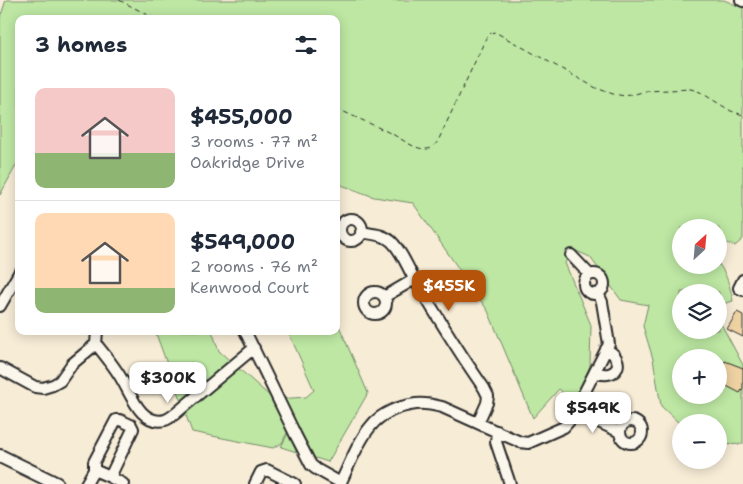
<!DOCTYPE html>
<meta charset="utf-8">
<style>
body{margin:0;font-family:"Shantell Sans",sans-serif;background:#f6f6f7;color:#1f2937;height:100vh;display:flex;flex-direction:column;font-size:19px;white-space:nowrap}
*{box-sizing:border-box;margin:0}
p{font-size:16px;color:#747a83}
.icon{flex:none;width:28px;height:28px;fill:none;stroke:currentColor;stroke-width:2;stroke-linecap:round;stroke-linejoin:round}
.map{position:relative;flex:1;overflow:hidden}
.details{position:absolute;left:15px;top:15px;width:325px;height:320px;display:flex;flex-direction:column;background:#fff;border-radius:10px;box-shadow:0 2px 12px #0003}
.details>*{flex:none}
.needle{width:32px;rotate:26deg}
.controls{position:absolute;left:672px;top:219px;display:grid;gap:10px}
.controls a{display:grid;place-items:center;width:55px;height:55px;border-radius:50%;background:#fff;box-shadow:0 2px 12px #0003;font-size:25px}
.price{position:absolute;translate:-50% -42px;padding:0 11px;border-radius:10px;background:#fff;color:#222;font-size:16px;line-height:32px;filter:drop-shadow(0 1px 2px #0008)}
.price::after{content:'';position:absolute;left:50%;top:30px;width:15px;height:11px;margin-left:-8px;background:inherit;clip-path:polygon(0 0,100% 0,50% 100%)}
.price.active{background:#b45309;color:#fff}
ul{padding:0;list-style:none}
li{display:flex;align-items:center;gap:15px;height:125px;padding:0 20px}
li+li{border-top:1px solid #e0e1e3}
li span{display:grid;place-items:center;flex:none;width:140px;height:100px;border-radius:10px;color:#555}
li>.icon{margin-inline-start:auto}
span .icon{width:60px;height:60px;fill:#fffc;stroke-width:1}
li b{font-size:21px}
h2{display:flex;justify-content:space-between;align-items:center;height:60px;padding:0 20px;font-size:21px}
.map>svg:first-child{display:block}
.green{fill:#bde7a3;stroke:#748967;fill-rule:evenodd}
.building{fill:#eed2a2;stroke:#2b2b2b}
.lines{fill:none;stroke-linecap:round;stroke-linejoin:round}
.minor-casing{stroke:#2b2b2b;stroke-width:14}
.major-casing{stroke:#2b2b2b;stroke-width:16}
.path{stroke:#2b2b2b;stroke-width:1;stroke-dasharray:5 4;stroke-linecap:butt}
.minor{stroke:#fbf7ec;stroke-width:10}
.major{stroke:#fbf7ec;stroke-width:12}
</style>
<div class="map">
<svg width="743" height="484" viewBox="0 0 743 484">
<rect width="100%" height="100%" fill="#f7ecd6"/>
<filter id="ink" filterUnits="userSpaceOnUse"><feTurbulence type="fractalNoise" baseFrequency=".02" numOctaves="2"/><feDisplacementMap in="SourceGraphic" scale="10" xChannelSelector="R" yChannelSelector="G"/><feConvolveMatrix kernelMatrix="1 2 1 2 8 2 1 2 1" color-interpolation-filters="sRGB"/></filter>
<g filter="url(#ink)">
<path class="green" d="M6,0H724L743,8V165H742L743,167V239L735,246L724,242L719,253V228H681V265H719V264C727,275 730,287 733,301L719,305V292H681V330H719V320L743,365V444L719,445V422H681V425L661,406L653,359L643,326L648,305L621,300L590,257L572,249L565,263L591,325L590,366L574,403L559,389L533,418L488,311L413,203L374,197L336,183V19H19V160L0,195V18ZM681,358H719V395H681Z
M336,319L368,393L328,462L281,447L293,423L278,399L306,397L314,390L288,331H336Z
M155,331H212L219,351L281,406L289,429L282,443L273,448L192,432Z"/>
<path class="building" d="M737,312L743,315V337L727,329Z
M725,361L743,368V388L740,393L719,382V371Z"/>
<g class="lines">
<defs>
<path id="minor" d="M741,0L743,1
M340 230a11 11 0 1 1 22 0a11 11 0 1 1-22 0Z
M361,232C371,234 383,234 391,241C402,251 407,267 415,280C437,316 459,353 484,388L488,396L487,403L478,423
M571,255L589,274
M584 284a10 10 0 1 1 20 0a10 10 0 1 1-20 0Z
M743,280L739,288L743,290
M364 303a11 11 0 1 1 22 0a11 11 0 1 1-22 0Z
M384,297L415,279
M0,306L19,273
M245,331L296,436L311,465L316,469L341,483
M96,344C105,355 114,366 121,378C131,394 141,426 165,420C169,419 172,416 175,414L254,348
M0,368L35,387L43,388L53,385L60,381L72,364L96,344L97,331
M595,372C618,381 627,360 606,349
M577,412L620,432
M620 432a11 11 0 1 1 22 0a11 11 0 1 1-22 0Z
M497,431L496,442L510,484
M110,477L123,484
M86,484L94,470V462L116,420H120L131,425L133,429L110,477L94,470
M255,484L261,472L267,470L295,484
M340,484C349,466 358,441 371,426C381,413 400,406 416,404C424,403 434,405 442,407L520,442L528,443L564,427L577,412L582,397L609,344L602,302L598,293"/>
<path id="major" d="M0,456L57,484"/>
</defs>
<use href="#minor" class="minor-casing"/>
<use href="#major" class="major-casing"/>
<path class="path" d="M119,0L156,19
M336,108C354,117 372,124 390,133C401,138 413,149 426,149C432,149 435,145 438,141L487,36L491,33L495,32L596,88L613,94L625,96L635,94L646,91L691,89L700,92L731,111L743,115"/>
<use href="#minor" class="minor"/>
<use href="#major" class="major"/>
</g>
</g>
</svg>
<div class="controls">
<a><svg class="needle" viewBox="-14 -14 28 28"><path d="M0-13l5 13h-10z" fill="#e53935"/><path d="M0 13l5-13h-10z" fill="#747a83"/></svg></a>
<a><svg class="icon" aria-label="layers" viewBox="0 0 24 24"><path d="M12 4l9 5-9 5-9-5zM3 14l9 5 9-5"/></svg></a>
<a>+</a>
<a>−</a>
</div>
<b class="price active" style="left:449px;top:312px">$455K</b>
<b class="price" style="left:168px;top:404px">$300K</b>
<b class="price" style="left:593px;top:434px">$549K</b>
<section class="details">
<h2>3 homes<svg class="icon" aria-label="filters" viewBox="0 0 24 24"><path d="M4 7h16M4 17h16"/><circle cx="9" cy="7" r="2"/><circle cx="15" cy="17" r="2"/></svg></h2>
<ul>
<li><span style="background:linear-gradient(#f6c9c9 65%,#8fb573 0)"><svg class="icon" aria-label="home" viewBox="0 0 24 24"><path d="M3 11l9-7 9 7M6 9v11h12V9"/></svg></span><div><b>$455,000</b><p>3 rooms · 77 m²</p><p>Oakridge Drive</p></div></li>
<li><span style="background:linear-gradient(#ffd9b3 75%,#8fb573 0)"><svg class="icon" aria-label="home" viewBox="0 0 24 24"><path d="M3 11l9-7 9 7M6 9v11h12V9"/></svg></span><div><b>$549,000</b><p>2 rooms · 76 m²</p><p>Kenwood Court</p></div></li>
</ul>
</section>
</div>
